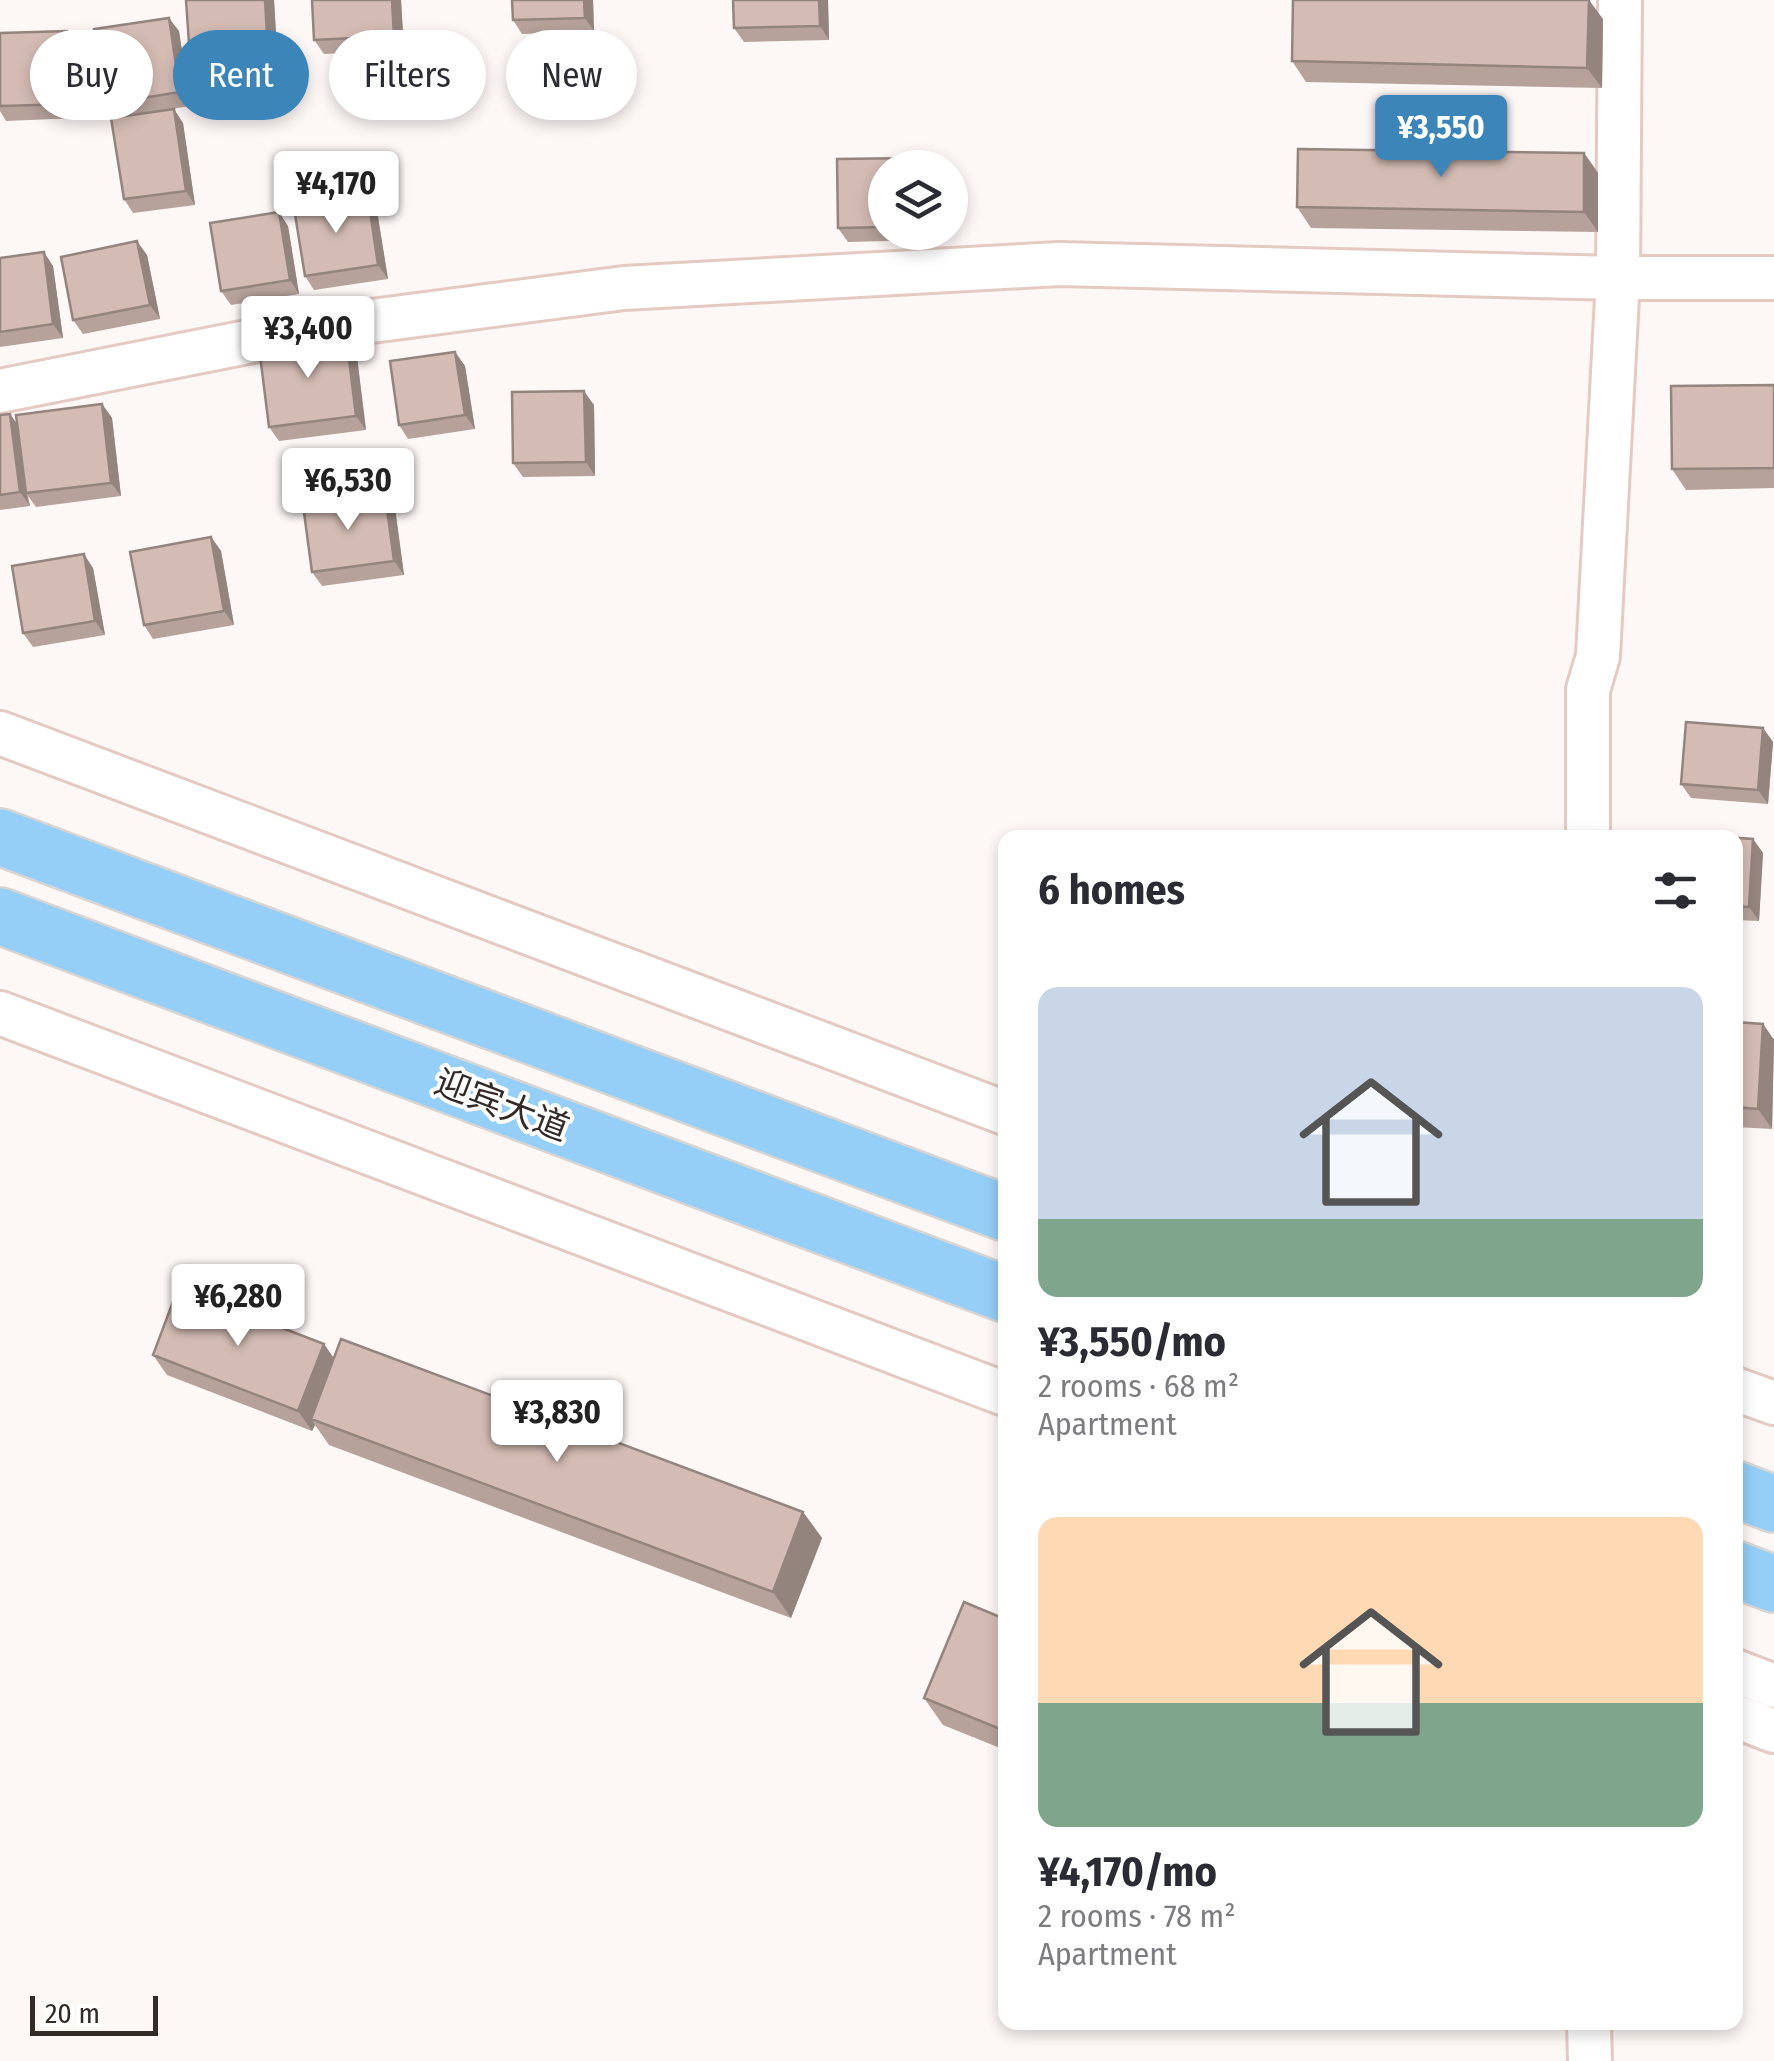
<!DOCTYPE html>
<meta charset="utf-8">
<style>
body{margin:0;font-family:"Fira Sans Condensed","Noto Sans SC",sans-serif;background:#f7f7f7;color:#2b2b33;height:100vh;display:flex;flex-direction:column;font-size:38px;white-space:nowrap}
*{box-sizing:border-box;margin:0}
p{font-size:32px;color:#7c7c81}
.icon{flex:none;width:55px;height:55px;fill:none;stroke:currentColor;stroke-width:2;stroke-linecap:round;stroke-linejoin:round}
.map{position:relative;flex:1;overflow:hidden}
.details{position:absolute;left:998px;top:830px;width:745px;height:1200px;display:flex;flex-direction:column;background:#fff;border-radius:20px;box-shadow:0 5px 15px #0003}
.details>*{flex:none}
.top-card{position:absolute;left:30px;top:30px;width:818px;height:90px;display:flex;gap:20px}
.buttons{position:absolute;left:868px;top:150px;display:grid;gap:20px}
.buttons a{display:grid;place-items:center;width:100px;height:100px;border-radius:50%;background:#fff;box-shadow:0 5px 15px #0003;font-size:50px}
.scale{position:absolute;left:30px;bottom:25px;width:128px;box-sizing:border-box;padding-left:10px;border:5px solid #342b28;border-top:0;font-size:28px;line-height:35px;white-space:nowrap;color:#342b28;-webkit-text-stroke:8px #fff;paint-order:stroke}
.price{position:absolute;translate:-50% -85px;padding:0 22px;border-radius:10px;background:#fff;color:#222;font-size:32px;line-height:65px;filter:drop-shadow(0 2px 5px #0008)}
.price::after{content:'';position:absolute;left:50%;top:60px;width:30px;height:22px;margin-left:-15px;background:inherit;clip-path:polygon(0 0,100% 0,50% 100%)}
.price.current{background:#3b85b9;color:#fff}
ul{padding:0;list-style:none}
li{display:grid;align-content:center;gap:20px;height:530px;padding:0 40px}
li span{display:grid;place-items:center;height:310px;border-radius:20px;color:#555}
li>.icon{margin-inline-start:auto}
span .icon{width:180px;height:180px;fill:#fffc;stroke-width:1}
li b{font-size:42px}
h2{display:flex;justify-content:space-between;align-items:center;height:120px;padding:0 40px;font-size:42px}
.tag{padding:0 35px;border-radius:45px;background:#fff;box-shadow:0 5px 15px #0003;font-size:35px;line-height:90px}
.tag.current{background:#3b85b9;color:#fff}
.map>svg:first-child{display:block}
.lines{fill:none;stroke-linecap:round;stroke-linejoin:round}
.minor-casing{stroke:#e4cac2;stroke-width:48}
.major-casing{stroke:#d6d5d4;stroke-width:60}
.minor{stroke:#fff;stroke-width:42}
.major{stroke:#95cef7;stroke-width:55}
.wall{fill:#b6a29b}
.shaded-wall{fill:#94847e}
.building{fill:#d4bcb4;stroke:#94847e;stroke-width:2.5}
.labels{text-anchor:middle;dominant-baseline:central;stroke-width:8;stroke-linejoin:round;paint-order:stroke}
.street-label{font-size:35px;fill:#342b28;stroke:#fff}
</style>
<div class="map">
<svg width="1774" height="2061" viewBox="0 0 1774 2061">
<rect width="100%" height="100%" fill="#fdf7f6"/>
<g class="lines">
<defs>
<path id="minor" d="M0,391L318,328L624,288L1059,264L1618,278H1774
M0,733L1005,1113
M1588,838V690L1598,656L1618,278L1620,0
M0,1013L1005,1394
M1735,1389L1774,1403
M1735,1671L1774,1686
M1735,1716L1774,1731
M1589,2022L1590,2061"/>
<path id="major" d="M0,837L1005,1213
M0,916L1005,1294
M1735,1489L1774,1504
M1735,1569L1774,1584"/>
</defs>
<use href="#minor" class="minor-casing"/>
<use href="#major" class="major-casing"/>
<use href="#minor" class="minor"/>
<use href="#major" class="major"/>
</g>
<path class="wall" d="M274,0L278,68L199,72L190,58Z
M312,0H401L404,50L324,54L314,40Z
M593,0L594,31L522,34L513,20Z
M828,0L829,40L744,42L734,28Z
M1603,19L1602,88L1306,82L1292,61Z
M67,31L76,44L79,118L6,121L0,111V33Z
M179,31L190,106L115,118L105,104Z
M183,123L195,205L133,213L124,199Z
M1584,153L1598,173V232L1311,228L1297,207Z
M885,168V232H925L926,240L848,242L838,228Z
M368,197L377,211L388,279L314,290L305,276Z
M288,226L299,294L231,305L221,291Z
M147,255L160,319L83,334L73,320Z
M0,258L53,266L63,338L0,347Z
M346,335L356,349L366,430L279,441L269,427Z
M455,352L465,366L475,429L408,439L399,425Z
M1774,385V488L1686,490L1672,469Z
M102,404L112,418L121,496L36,507L28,496L30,506L0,510V415L10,414L17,425Z
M594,405L595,476L523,477L513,463Z
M385,494L395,508L404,575L322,586L312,572Z
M211,537L221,551L234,625L153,639L144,625Z
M93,568L105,635L33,647L23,633Z
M1763,728L1773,742L1768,804L1691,798L1681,784Z
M1735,838L1753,839L1763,853L1759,921L1735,920Z
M1735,1022L1763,1024L1774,1040L1772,1129L1735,1127Z
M324,1344L333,1358L803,1512L822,1538L791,1618L329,1445L315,1425L312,1431L167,1375L153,1355Z
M1005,1619V1750L943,1725L924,1698Z"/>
<path class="shaded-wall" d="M265,0H274L278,68L268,54Z
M392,0H401L404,50L394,36Z
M584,0H593L594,31L585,18Z
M819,0H828L829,40L820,26Z
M1589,0L1603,19L1602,88L1587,68Z
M169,18L179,31L190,106L180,92Z
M67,31L76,44L79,118L70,104Z
M174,109L183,123L195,205L186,191Z
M1584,153L1598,173V232L1584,212Z
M368,197L377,211L388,279L378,265Z
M279,212L288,226L299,294L290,280Z
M137,241L147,255L160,319L150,305Z
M44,252L53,266L63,338L53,324Z
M346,335L356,349L366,430L356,416Z
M455,352L465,366L475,429L465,415Z
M584,391L594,405L595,476L586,462Z
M102,404L112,418L121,496L111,483Z
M10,414L20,428L26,493L30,506L20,492Z
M385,494L395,508L404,575L394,561Z
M211,537L221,551L234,625L224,611Z
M84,554L93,568L105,635L95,621Z
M1763,728L1773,742L1768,804L1758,790Z
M1753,839L1763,853L1759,921L1749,907Z
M1763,1024L1774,1040L1772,1129L1758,1109Z
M324,1344L338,1364L311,1419L315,1425L312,1431L298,1411Z
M803,1512L822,1538L791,1618L773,1592Z"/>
<path class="building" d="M186,0H265L268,54L190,58Z
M312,0H392L394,36L314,40Z
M512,0H584L585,18L513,20Z
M733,0H819L820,26L734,28Z
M1293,0H1589L1587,68L1292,61Z
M169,18L180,92L105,104L94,29Z
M67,31L70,104L0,106V33Z
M174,109L186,191L124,199L111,118Z
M1298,149L1584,153V212L1297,207Z
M914,158L915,168H885V227L838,228L837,159Z
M368,197L378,265L305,276L294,208Z
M279,212L290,280L221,291L210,223Z
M137,241L150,305L73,320L61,257Z
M44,252L53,324L0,332V258Z
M346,335L356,416L269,427L259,347Z
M455,352L465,415L399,425L390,361Z
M1774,385V468L1672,469L1671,386Z
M584,391L586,462L513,463L512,392Z
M102,404L111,483L26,493L16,415Z
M10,414L20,492L0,495V415Z
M385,494L394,561L312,572L303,505Z
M211,537L224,611L144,625L130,552Z
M84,554L95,621L23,633L12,566Z
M1686,722L1763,728L1758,790L1681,784Z
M1679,834L1753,839L1749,907L1735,906V838H1678Z
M1735,1022L1763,1024L1758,1109L1735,1107Z
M178,1288L324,1344L298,1411L153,1355Z
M341,1339L803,1512L773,1592L311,1419Z
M964,1602L1005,1619V1731L924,1698Z"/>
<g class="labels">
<g class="street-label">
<text transform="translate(502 1105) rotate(21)">迎宾大道</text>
</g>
</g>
</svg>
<div class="buttons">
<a><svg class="icon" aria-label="layers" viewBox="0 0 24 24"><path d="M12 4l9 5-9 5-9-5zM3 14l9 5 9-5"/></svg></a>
</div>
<div class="scale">20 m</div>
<b class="price current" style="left:1441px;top:180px">¥3,550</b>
<b class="price" style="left:336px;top:236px">¥4,170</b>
<b class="price" style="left:308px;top:381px">¥3,400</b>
<b class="price" style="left:348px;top:533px">¥6,530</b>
<b class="price" style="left:238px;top:1349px">¥6,280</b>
<b class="price" style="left:557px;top:1465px">¥3,830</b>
<div class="top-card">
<a class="tag">Buy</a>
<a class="tag current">Rent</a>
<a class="tag">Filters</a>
<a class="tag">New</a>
</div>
<section class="details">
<h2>6 homes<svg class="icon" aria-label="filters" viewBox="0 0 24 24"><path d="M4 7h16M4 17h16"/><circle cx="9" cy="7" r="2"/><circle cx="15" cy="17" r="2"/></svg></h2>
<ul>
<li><span style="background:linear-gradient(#c9d6e8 75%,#7fa58c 0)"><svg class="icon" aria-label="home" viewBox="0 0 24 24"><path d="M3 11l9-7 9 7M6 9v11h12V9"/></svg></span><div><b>¥3,550/mo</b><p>2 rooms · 68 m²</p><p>Apartment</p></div></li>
<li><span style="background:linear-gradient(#ffd9b3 60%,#7fa58c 0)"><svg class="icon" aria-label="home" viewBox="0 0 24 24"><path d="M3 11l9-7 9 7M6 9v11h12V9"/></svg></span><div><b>¥4,170/mo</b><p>2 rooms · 78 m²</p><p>Apartment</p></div></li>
</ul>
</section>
</div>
